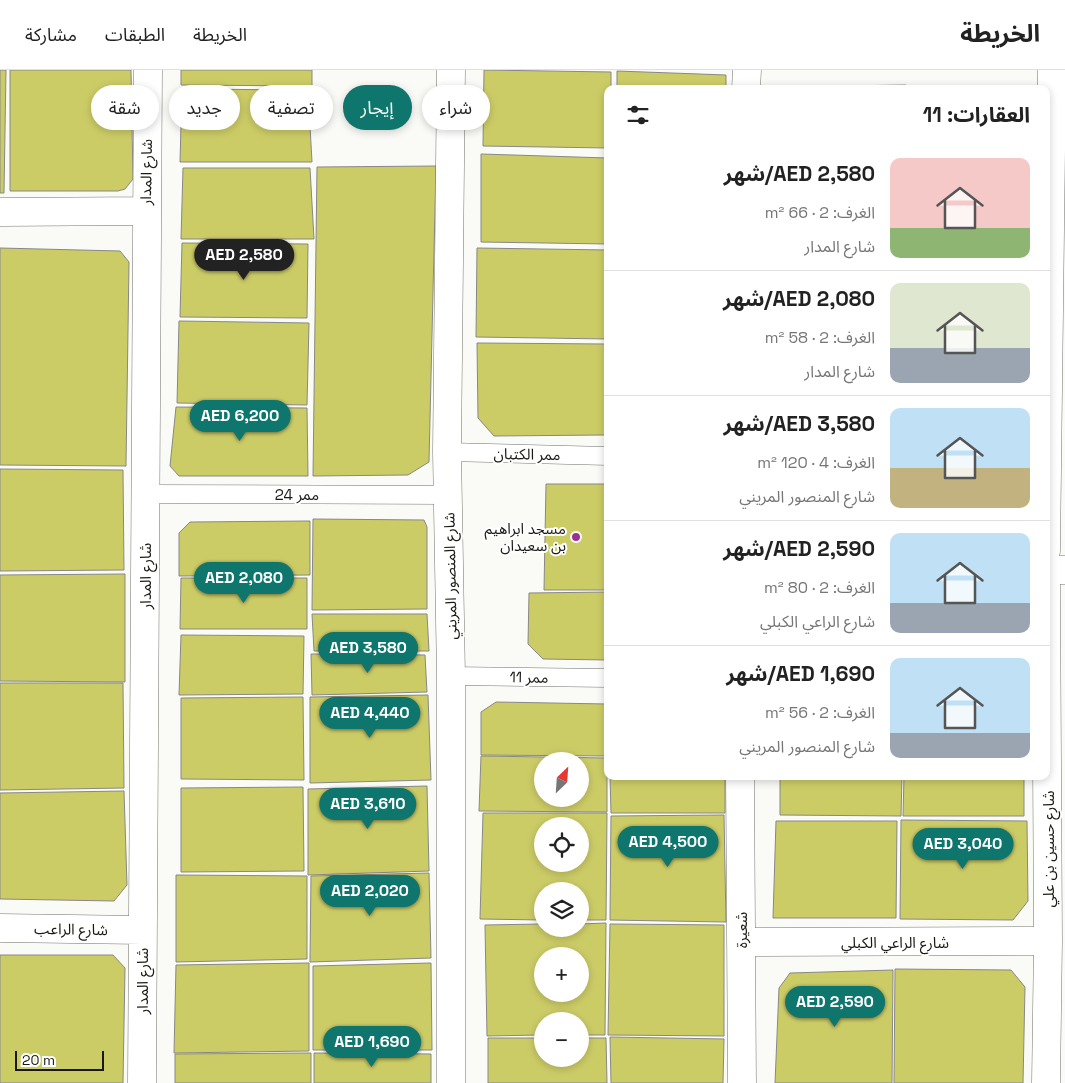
<!DOCTYPE html>
<html lang="ar">
<meta charset="utf-8">
<style>
body{margin:0;font-family:"Space Grotesk","Noto Sans Arabic",sans-serif;background:#f2f2f2;color:#222;direction:rtl;height:100vh;display:flex;flex-direction:column;font-size:19px;white-space:nowrap}
*{box-sizing:border-box;margin:0}
p{font-size:16px;color:#767676}
.icon{flex:none;width:28px;height:28px;fill:none;stroke:currentColor;stroke-width:2;stroke-linecap:round;stroke-linejoin:round}
.map{position:relative;flex:1;overflow:hidden;direction:ltr}
.sheet{position:absolute;left:604px;top:15px;width:446px;height:695px;display:flex;flex-direction:column;background:#fff;border-radius:10px;box-shadow:0 2px 8px #0003;direction:rtl}
.sheet>*{flex:none}
.hud{position:absolute;left:15px;top:15px;width:475px;height:45px;direction:rtl;display:flex;gap:10px}
.needle{width:32px;rotate:25deg}
.tools{position:absolute;left:534px;top:682px;display:grid;gap:10px}
.tools a{display:grid;place-items:center;width:55px;height:55px;border-radius:50%;background:#fff;box-shadow:0 2px 8px #0003;font-size:25px}
.scale{position:absolute;left:15px;bottom:12px;width:89px;box-sizing:border-box;padding-left:5px;border:2px solid #181816;border-top:0;font-size:14px;line-height:18px;white-space:nowrap;color:#181816;-webkit-text-stroke:4px #fffffe;paint-order:stroke}
.price{position:absolute;translate:-50% -42px;padding:0 11px;border-radius:18px;background:#0f766e;color:#fff;font-size:16px;line-height:32px;filter:drop-shadow(0 1px 2px #0008)}
.price::after{content:'';position:absolute;left:50%;top:30px;width:15px;height:11px;margin-left:-8px;background:inherit;clip-path:polygon(0 0,100% 0,50% 100%)}
.price.on{background:#222;color:#fff}
ul{padding:0;list-style:none}
li{display:flex;align-items:center;gap:15px;height:125px;padding:0 20px}
li+li{border-top:1px solid #e0e0e0}
li span{display:grid;place-items:center;flex:none;width:140px;height:100px;border-radius:10px;color:#555}
li>.icon{margin-inline-start:auto}
span .icon{width:60px;height:60px;fill:#fffc;stroke-width:1}
li b{font-size:21px}
h2{display:flex;justify-content:space-between;align-items:center;height:60px;padding:0 20px;font-size:21px}
.chip{padding:0 18px;border-radius:22px;background:#fff;box-shadow:0 2px 8px #0003;font-size:18px;line-height:45px}
.chip.on{background:#0f766e;color:#fff}
header{display:flex;align-items:center;gap:30px;box-sizing:border-box;height:70px;padding:0 25px;background:#fff;border-bottom:1px solid #e0e0e0}
header strong{font-size:24px}
nav{display:flex;gap:28px;margin-inline-start:auto;font-size:18px}
.map>svg:first-child{display:block}
.building{fill:#cccc67;stroke:#888885;fill-rule:evenodd}
.lines{fill:none;stroke-linecap:round;stroke-linejoin:round}
.service-casing{stroke:#73736f;stroke-width:19}
.minor-casing{stroke:#73736f;stroke-width:29}
.service{stroke:#fff;stroke-width:18}
.minor{stroke:#fff;stroke-width:28}
.poi-dot{fill:#9c3191;stroke:#fffffe;stroke-width:2}
.labels{text-anchor:middle;dominant-baseline:central;stroke-width:4;stroke-linejoin:round;paint-order:stroke}
.street-label{font-size:15px;fill:#181816;stroke:#fffffe}
.poi-label{font-size:15px;fill:#181816;stroke:#fffffe;text-anchor:end}
</style>
<header>
<strong>الخريطة</strong>
<nav><a>الخريطة</a><a>الطبقات</a><a>مشاركة</a></nav>
</header>
<div class="map">
<svg width="1065" height="1013" viewBox="0 0 1065 1013">
<rect width="100%" height="100%" fill="#fafbf7"/>
<path class="building" d="M0,0H6L4,123H0Z
M10,0H131L133,109L125,119L118,121H10Z
M181,0H312V16L181,15Z
M484,0L611,2V19H608V78L483,76Z
M617,1L726,5V19H617Z
M906,15V19H782V17Z
M1035,17V19H919V18Z
M182,19L308,20L312,92H180Z
M481,84L608,88V174L481,172Z
M436,96L429,392L408,405L313,406L317,97Z
M183,98H310L314,169H181Z
M182,173L308,174L307,248L180,247Z
M0,178L120,181L129,192L126,396L0,395Z
M477,178L608,180V269L476,267Z
M179,251L309,253L307,335L177,333Z
M477,273L606,274L605,365L494,366L478,348Z
M176,337L307,338L308,406H179L170,396Z
M0,399L123,400L124,500L0,501Z
M546,414H608V520H544Z
M313,449L424,450L427,457V539L312,540Z
M310,451V505L179,506V463L190,452Z
M125,504V612L0,611V505Z
M181,508H307V559H180Z
M608,522V590L543,589L528,574L529,523Z
M312,544H427L429,581H314Z
M181,565L304,566L303,624L179,625Z
M311,584L425,585L427,622L312,625Z
M0,613H123L124,718L0,720Z
M428,625L431,710L310,713V627Z
M303,627L304,710L181,709V628Z
M496,632L607,634L608,686L481,685V642Z
M481,686L607,688V742L479,741ZM542,691H580V729H542Z
M610,706H725V743H611Z
M780,706H902L901,746L780,745Z
M904,706H1024V746H903Z
M427,716L429,801L308,805V719Z
M303,717L304,801L181,802V718Z
M124,721L127,815L114,831L0,829V723Z
M483,743H607L606,850H580V821H542V850L480,849ZM542,756H580V794H542Z
M724,745L726,852L610,850L611,746Z
M901,750L1027,751L1028,831L1013,850L900,849Z
M776,751H897L896,848H773Z
M429,803L431,888L310,892L311,806Z
M176,805L307,806V889L176,892Z
M606,853L605,965H580V951H542V965L487,966L485,855L542,854V859H580V854ZM542,886H580V924H542Z
M610,854L724,855V966L608,965Z
M0,885H113L125,898L123,1013H0Z
M309,893V981L174,983L176,895Z
M431,893L432,980H313V896Z
M895,899L1011,900L1025,917L1023,1013H894Z
M893,900L892,1013H775L779,918L790,903Z
M610,967L724,969L723,1013H611Z
M488,968H542V989H580V968H606L607,1013H488Z
M311,983V1013H175V984Z
M314,983L431,984V1013H314Z"/>
<g class="lines">
<defs>
<path id="service" d="M447,382L608,386
M145,424L448,425
M451,606L608,608"/>
<path id="minor" d="M746,19L747,0
M0,142L146,141
M1046,481L1052,0
M1046,500H1065
M740,706L742,1013
M0,858L142,860
M741,872L1048,871
M142,1013L148,0
M451,1013V606L447,382L451,0
M1046,1013L1048,871L1046,515"/>
</defs>
<use href="#service" class="service-casing"/>
<use href="#minor" class="minor-casing"/>
<use href="#service" class="service"/>
<use href="#minor" class="minor"/>
</g>
<circle class="poi-dot" cx="576" cy="467" r="5"/>
<g class="labels">
<g class="street-label">
<text transform="translate(146 102) rotate(-89)">شارع المدار</text>
<text transform="translate(527 384) rotate(1)">ممر الكتبان</text>
<text x="297" y="424">ممر 24</text>
<text transform="translate(145 506) rotate(-90)">شارع المدار</text>
<text transform="translate(450 506) rotate(-91)">شارع المنصور المريني</text>
<text transform="translate(529 607) rotate(1)">ممر 11</text>
<text transform="translate(1048 779) rotate(-90)">شارع حسين بن علي</text>
<text transform="translate(71 859) rotate(1)">شارع الراعب</text>
<text transform="translate(741 860) rotate(-90)">شعيرة</text>
<text x="895" y="872">شارع الراعي الكبلي</text>
<text transform="translate(142 911) rotate(-90)">شارع المدار</text>
</g>
<g class="poi-label">
<text x="566" y="458">مسجد ابراهيم<tspan x="566" dy="17">بن سعيدان</tspan></text>
</g>
</g>
</svg>
<div class="tools">
<a><svg class="needle" viewBox="-14 -14 28 28"><path d="M0-13l5 13h-10z" fill="#e53935"/><path d="M0 13l5-13h-10z" fill="#767676"/></svg></a>
<a><svg class="icon" aria-label="locate" viewBox="0 0 24 24"><circle cx="12" cy="12" r="6"/><path d="M12 2v4M12 18v4M2 12h4M18 12h4"/></svg></a>
<a><svg class="icon" aria-label="layers" viewBox="0 0 24 24"><path d="M12 4l9 5-9 5-9-5zM3 14l9 5 9-5"/></svg></a>
<a>+</a>
<a>−</a>
</div>
<div class="scale">20 m</div>
<b class="price on" style="left:244px;top:211px">AED 2,580</b>
<b class="price" style="left:240px;top:372px">AED 6,200</b>
<b class="price" style="left:244px;top:534px">AED 2,080</b>
<b class="price" style="left:368px;top:604px">AED 3,580</b>
<b class="price" style="left:370px;top:669px">AED 4,440</b>
<b class="price" style="left:368px;top:760px">AED 3,610</b>
<b class="price" style="left:668px;top:798px">AED 4,500</b>
<b class="price" style="left:963px;top:800px">AED 3,040</b>
<b class="price" style="left:370px;top:847px">AED 2,020</b>
<b class="price" style="left:835px;top:958px">AED 2,590</b>
<b class="price" style="left:372px;top:998px">AED 1,690</b>
<div class="hud">
<a class="chip">شراء</a>
<a class="chip on">إيجار</a>
<a class="chip">تصفية</a>
<a class="chip">جديد</a>
<a class="chip">شقة</a>
</div>
<section class="sheet">
<h2>العقارات: 11<svg class="icon" aria-label="filters" viewBox="0 0 24 24"><path d="M4 7h16M4 17h16"/><circle cx="9" cy="7" r="2"/><circle cx="15" cy="17" r="2"/></svg></h2>
<ul>
<li><span style="background:linear-gradient(#f6c9c9 70%,#8fb573 0)"><svg class="icon" aria-label="home" viewBox="0 0 24 24"><path d="M3 11l9-7 9 7M6 9v11h12V9"/></svg></span><div><b>AED 2,580/شهر</b><p>الغرف: 2 · 66 m²</p><p>شارع المدار</p></div></li>
<li><span style="background:linear-gradient(#dfe7d0 65%,#9aa5b1 0)"><svg class="icon" aria-label="home" viewBox="0 0 24 24"><path d="M3 11l9-7 9 7M6 9v11h12V9"/></svg></span><div><b>AED 2,080/شهر</b><p>الغرف: 2 · 58 m²</p><p>شارع المدار</p></div></li>
<li><span style="background:linear-gradient(#bfe0f5 60%,#c2b280 0)"><svg class="icon" aria-label="home" viewBox="0 0 24 24"><path d="M3 11l9-7 9 7M6 9v11h12V9"/></svg></span><div><b>AED 3,580/شهر</b><p>الغرف: 4 · 120 m²</p><p>شارع المنصور المريني</p></div></li>
<li><span style="background:linear-gradient(#bfe0f5 70%,#9aa5b1 0)"><svg class="icon" aria-label="home" viewBox="0 0 24 24"><path d="M3 11l9-7 9 7M6 9v11h12V9"/></svg></span><div><b>AED 2,590/شهر</b><p>الغرف: 2 · 80 m²</p><p>شارع الراعي الكبلي</p></div></li>
<li><span style="background:linear-gradient(#bfe0f5 75%,#9aa5b1 0)"><svg class="icon" aria-label="home" viewBox="0 0 24 24"><path d="M3 11l9-7 9 7M6 9v11h12V9"/></svg></span><div><b>AED 1,690/شهر</b><p>الغرف: 2 · 56 m²</p><p>شارع المنصور المريني</p></div></li>
</ul>
</section>
</div>
